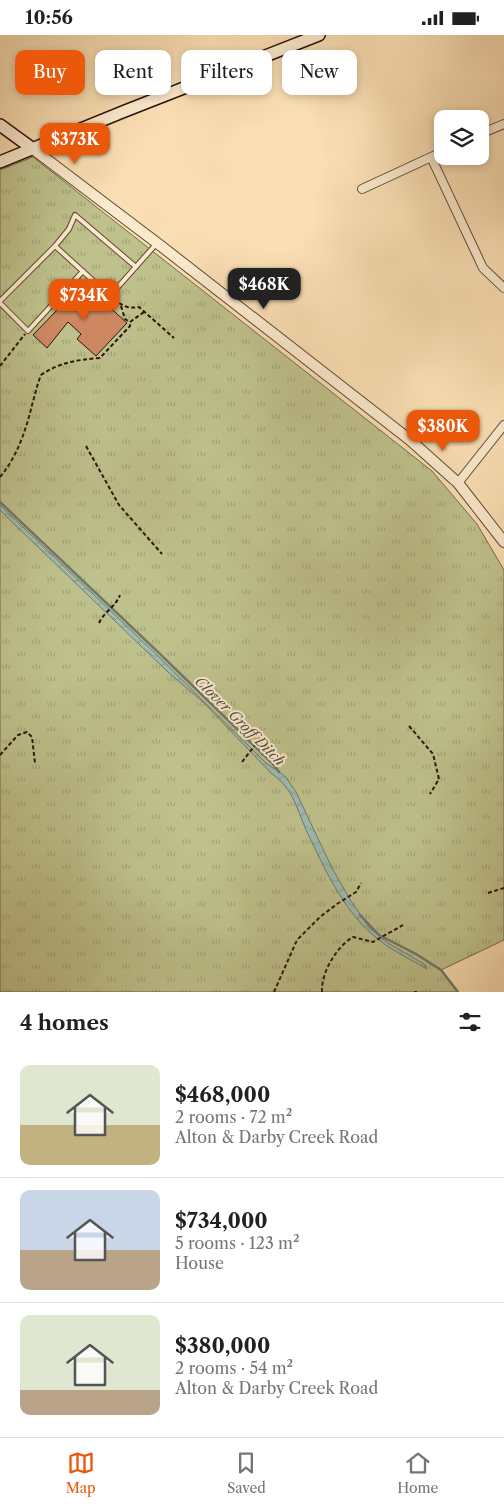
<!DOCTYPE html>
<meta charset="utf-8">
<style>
body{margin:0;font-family:"Libre Caslon Text",serif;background:#f2f2f2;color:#202124;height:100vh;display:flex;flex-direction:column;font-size:19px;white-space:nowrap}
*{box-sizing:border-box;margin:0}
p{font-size:16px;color:#757577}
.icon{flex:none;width:28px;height:28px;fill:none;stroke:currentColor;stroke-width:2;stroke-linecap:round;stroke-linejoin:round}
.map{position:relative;height:957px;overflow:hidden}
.details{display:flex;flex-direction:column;background:#fff;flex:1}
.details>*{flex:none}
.top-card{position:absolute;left:15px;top:15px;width:475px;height:45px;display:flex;gap:10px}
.buttons{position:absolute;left:434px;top:75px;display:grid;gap:10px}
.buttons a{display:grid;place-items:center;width:55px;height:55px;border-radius:10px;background:#fff;box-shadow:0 2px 8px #0003;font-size:25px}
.price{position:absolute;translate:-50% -42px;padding:0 11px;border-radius:10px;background:#ea580c;color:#fff;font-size:16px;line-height:32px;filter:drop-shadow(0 1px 2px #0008)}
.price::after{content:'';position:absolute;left:50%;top:30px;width:15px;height:11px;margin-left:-8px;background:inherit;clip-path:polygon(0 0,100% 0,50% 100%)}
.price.active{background:#222;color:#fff}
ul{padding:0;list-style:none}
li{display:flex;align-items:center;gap:15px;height:125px;padding:0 20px}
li+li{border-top:1px solid #e0e0e0}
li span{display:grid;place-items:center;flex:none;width:140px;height:100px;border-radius:10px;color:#555}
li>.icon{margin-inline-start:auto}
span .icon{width:60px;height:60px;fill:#fffc;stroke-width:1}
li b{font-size:21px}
h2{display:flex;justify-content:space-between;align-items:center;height:60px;padding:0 20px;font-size:21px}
.tag{padding:0 18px;border-radius:10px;background:#fff;box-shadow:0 2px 8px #0003;font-size:18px;line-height:45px}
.tag.active{background:#ea580c;color:#fff}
.status{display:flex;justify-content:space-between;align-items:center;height:35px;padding:0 25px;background:#fff;direction:ltr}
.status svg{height:14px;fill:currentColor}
.tab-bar{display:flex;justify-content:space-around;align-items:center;height:70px;border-top:1px solid #e0e0e0;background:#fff;font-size:14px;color:#757577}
.tab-bar a{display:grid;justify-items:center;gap:2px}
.tab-bar .active{color:#ea580c}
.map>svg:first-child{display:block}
.grass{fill:url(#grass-tufts);stroke:#746b4b}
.water{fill:url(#water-waves);stroke:#6f796e}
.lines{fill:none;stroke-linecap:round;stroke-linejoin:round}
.stream{stroke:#6f796e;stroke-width:2.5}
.building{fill:#cd8862;stroke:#28150a}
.service-casing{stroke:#5d4834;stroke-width:6}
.minor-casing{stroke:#5d4834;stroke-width:10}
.tertiary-casing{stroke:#5d4834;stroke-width:12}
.secondary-casing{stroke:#28150a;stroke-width:14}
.path{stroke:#28150a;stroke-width:2;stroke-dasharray:4 2.5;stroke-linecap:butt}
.service{stroke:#fceace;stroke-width:4}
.minor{stroke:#fceace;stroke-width:8}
.tertiary{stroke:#fceace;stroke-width:10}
.secondary{stroke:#fceace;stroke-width:11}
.labels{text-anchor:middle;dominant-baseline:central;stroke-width:4;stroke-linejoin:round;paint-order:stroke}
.water-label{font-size:14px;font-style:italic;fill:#524f44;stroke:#fceace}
</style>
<div class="status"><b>10:56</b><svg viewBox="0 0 49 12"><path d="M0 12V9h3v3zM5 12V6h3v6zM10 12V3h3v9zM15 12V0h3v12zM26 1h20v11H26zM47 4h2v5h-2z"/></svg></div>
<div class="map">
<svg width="504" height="957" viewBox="0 0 504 957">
<defs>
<pattern id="grass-tufts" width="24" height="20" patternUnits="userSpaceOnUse" patternTransform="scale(1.25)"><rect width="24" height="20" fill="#bfc18c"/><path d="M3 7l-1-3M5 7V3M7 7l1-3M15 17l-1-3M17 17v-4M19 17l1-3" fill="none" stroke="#a4a577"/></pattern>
<pattern id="water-waves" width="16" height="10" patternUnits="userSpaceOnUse" patternTransform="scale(1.25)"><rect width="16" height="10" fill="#9fbcb1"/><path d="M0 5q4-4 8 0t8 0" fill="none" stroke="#89a197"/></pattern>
</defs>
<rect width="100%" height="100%" fill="#fbdfb4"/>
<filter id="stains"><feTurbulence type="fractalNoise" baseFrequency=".004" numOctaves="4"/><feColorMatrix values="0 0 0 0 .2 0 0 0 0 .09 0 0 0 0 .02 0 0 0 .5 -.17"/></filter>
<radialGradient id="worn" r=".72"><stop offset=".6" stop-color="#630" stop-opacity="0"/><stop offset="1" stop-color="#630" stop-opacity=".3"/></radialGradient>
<path class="grass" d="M33,122L432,436L477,489L504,535V905L441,935L458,957H0V135Z"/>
<path class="water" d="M0,470L161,624L266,728L285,741L296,757L332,833L351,866L369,892L388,908L424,929L427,934C408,923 388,914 372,899C342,873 325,834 308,799C296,774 295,755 271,738L203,667L169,638L10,485L0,475Z"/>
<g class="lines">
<path class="stream" d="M0,467L159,618L274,730L279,737
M360,880L379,900L416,919L441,935L458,957"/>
</g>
<path class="building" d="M83,248L127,288L96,321L77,304L81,299L68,287L47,313L33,300Z"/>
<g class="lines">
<defs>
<path id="service" d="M136,232L75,180L69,194L55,211L110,261L157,208
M0,266L55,211
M0,268L28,296L83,236"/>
<path id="minor" d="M480,99L504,89
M431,122L483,233L504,253
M362,154L442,117
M458,448L504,390"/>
<path id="tertiary" d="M33,114L161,211L410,405L458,448L504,507"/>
<path id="secondary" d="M0,90L33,114
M0,127L125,76L319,0"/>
</defs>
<use href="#service" class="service-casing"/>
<use href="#minor" class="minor-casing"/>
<use href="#tertiary" class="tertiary-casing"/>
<use href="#secondary" class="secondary-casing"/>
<path class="path" d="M114,264C122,271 129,274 139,272L174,303
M121,271L125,284L130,287L144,277
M0,331L25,299
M86,411L119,470L162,519
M0,442C17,422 26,395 32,370C35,360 37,350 41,340C60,327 77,325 100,323L130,291V287
M99,588C104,577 116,571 120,560
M409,691L433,719L439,744L430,759
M0,720L18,700L27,697L32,702L35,728
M242,727L259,705L263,696
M488,858L504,853
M274,957L297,905L320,882L337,869L356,857L361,848
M322,957C321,938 336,912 353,902L373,907L403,890
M414,957H417"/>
<use href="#service" class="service"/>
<use href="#minor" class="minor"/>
<use href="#tertiary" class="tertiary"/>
<use href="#secondary" class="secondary"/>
</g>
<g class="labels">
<g class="water-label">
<text transform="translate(240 686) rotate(45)">Clover Groff Ditch</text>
</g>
</g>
<rect width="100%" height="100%" filter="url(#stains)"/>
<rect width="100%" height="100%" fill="url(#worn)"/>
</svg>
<div class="buttons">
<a><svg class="icon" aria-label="layers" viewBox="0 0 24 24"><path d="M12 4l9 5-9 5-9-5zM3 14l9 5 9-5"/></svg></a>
</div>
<b class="price" style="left:75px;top:130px">$373K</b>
<b class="price active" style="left:264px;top:275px">$468K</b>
<b class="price" style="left:84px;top:286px">$734K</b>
<b class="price" style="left:443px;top:417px">$380K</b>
<div class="top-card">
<a class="tag active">Buy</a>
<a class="tag">Rent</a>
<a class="tag">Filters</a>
<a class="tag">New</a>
</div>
</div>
<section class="details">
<h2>4 homes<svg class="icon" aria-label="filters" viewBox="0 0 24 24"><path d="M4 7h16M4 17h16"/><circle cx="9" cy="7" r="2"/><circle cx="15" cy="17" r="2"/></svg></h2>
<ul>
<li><span style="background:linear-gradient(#dfe7d0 60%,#c2b280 0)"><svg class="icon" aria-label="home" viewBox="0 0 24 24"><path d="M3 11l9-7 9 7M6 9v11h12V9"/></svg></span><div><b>$468,000</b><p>2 rooms · 72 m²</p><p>Alton &amp; Darby Creek Road</p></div></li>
<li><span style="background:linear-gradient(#c9d6e8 60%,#b9a48a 0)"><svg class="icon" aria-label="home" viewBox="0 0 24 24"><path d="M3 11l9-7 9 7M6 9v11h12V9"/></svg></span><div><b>$734,000</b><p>5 rooms · 123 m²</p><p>House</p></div></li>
<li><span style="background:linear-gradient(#dfe7d0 75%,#b9a48a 0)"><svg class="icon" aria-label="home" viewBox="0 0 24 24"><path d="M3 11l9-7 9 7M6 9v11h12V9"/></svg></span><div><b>$380,000</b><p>2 rooms · 54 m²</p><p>Alton &amp; Darby Creek Road</p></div></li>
</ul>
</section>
<nav class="tab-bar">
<a class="active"><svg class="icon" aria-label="map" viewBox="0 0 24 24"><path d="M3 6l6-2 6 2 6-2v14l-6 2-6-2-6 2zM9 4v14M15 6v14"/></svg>Map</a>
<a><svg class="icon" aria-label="saved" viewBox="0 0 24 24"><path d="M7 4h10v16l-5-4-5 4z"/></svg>Saved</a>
<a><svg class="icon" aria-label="home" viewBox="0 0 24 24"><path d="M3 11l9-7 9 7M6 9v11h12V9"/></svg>Home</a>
</nav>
